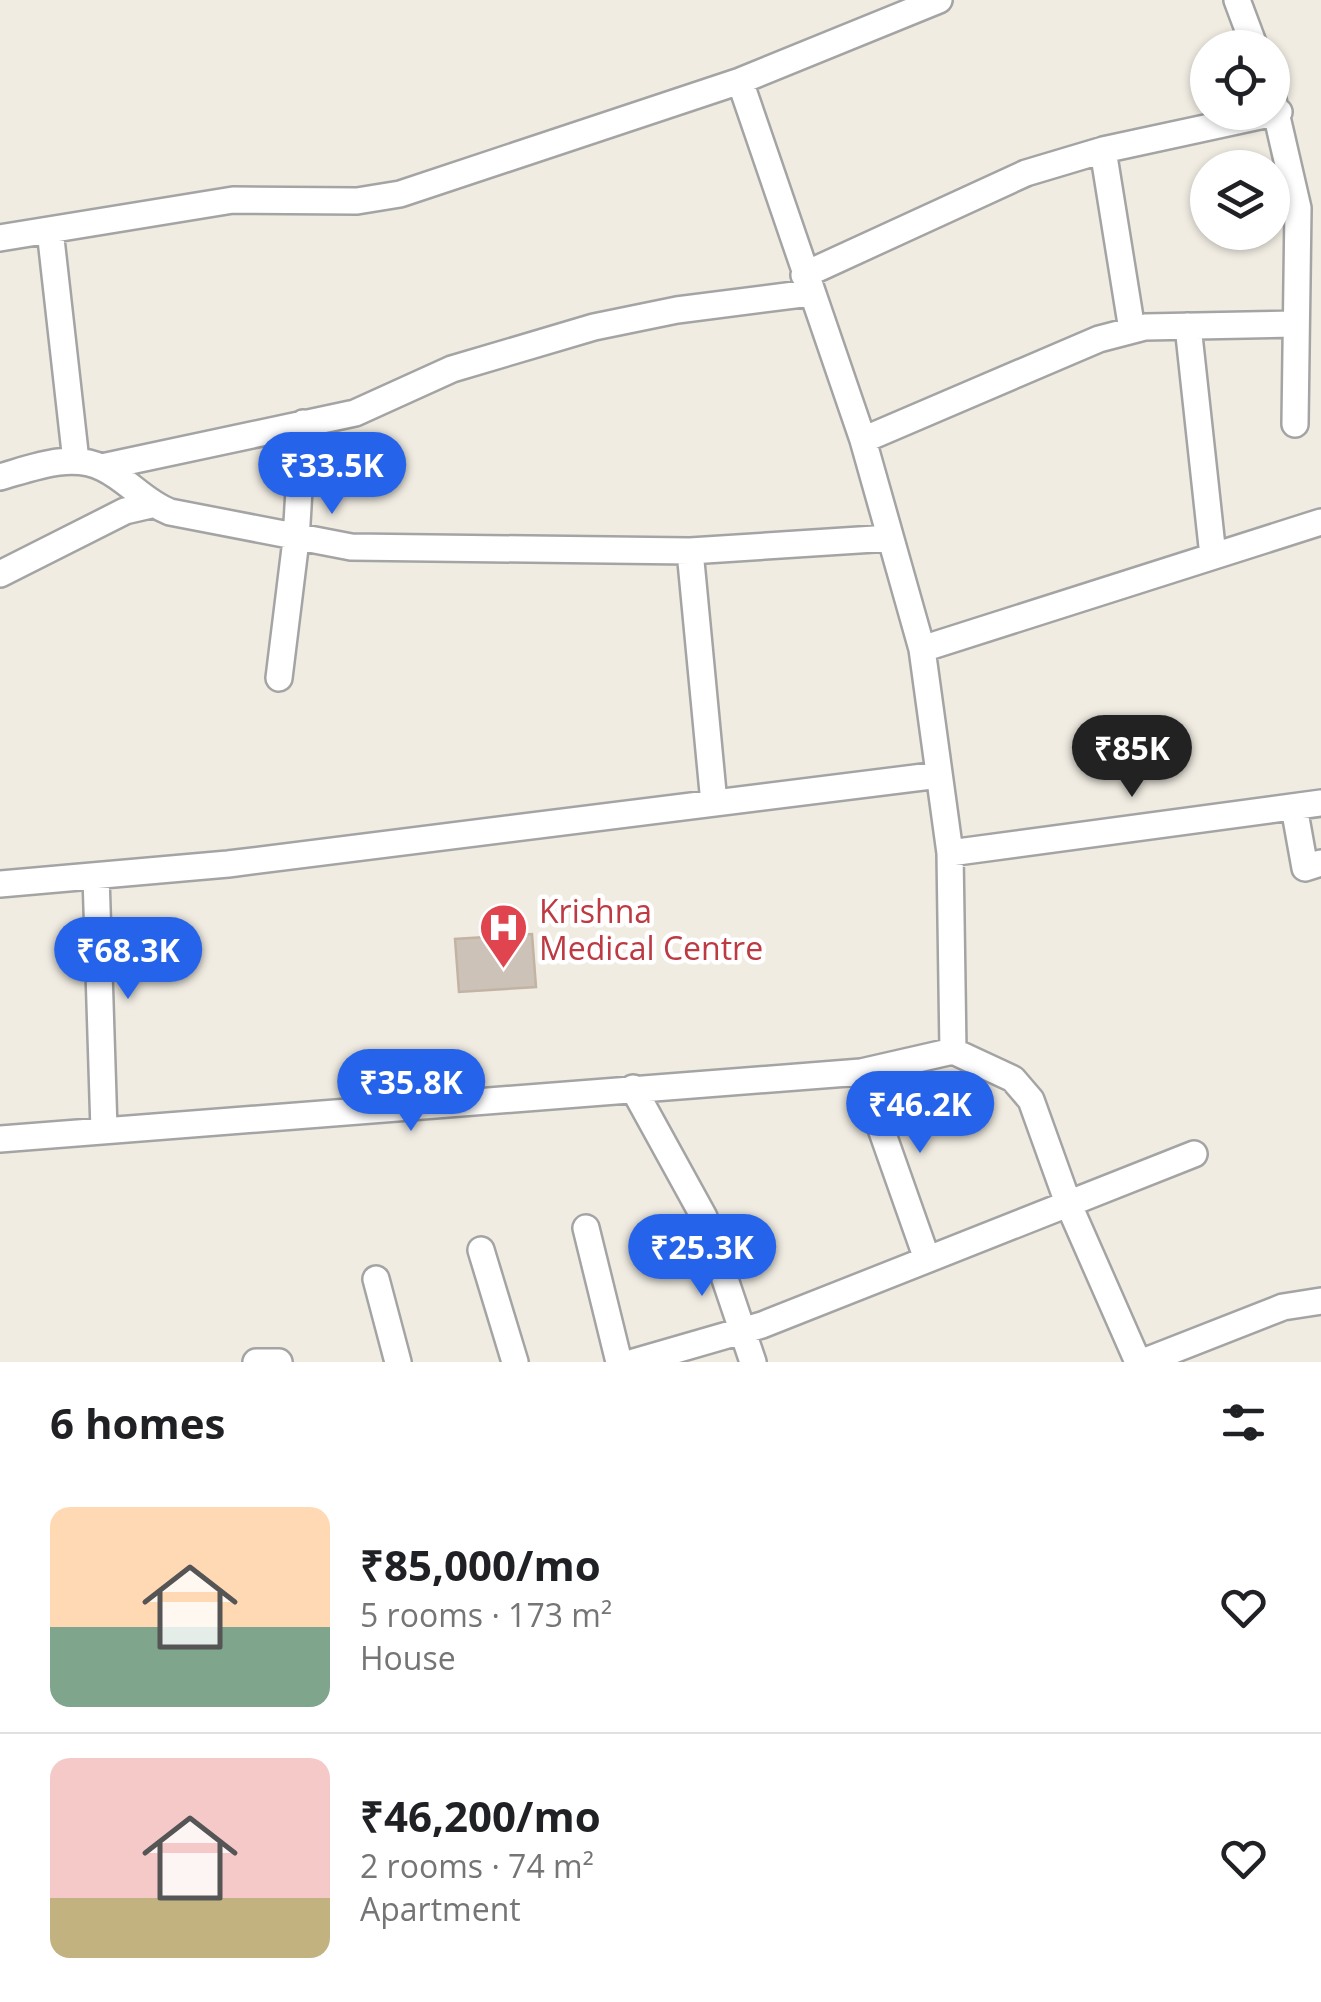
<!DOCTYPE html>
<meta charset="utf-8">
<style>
body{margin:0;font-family:"Open Sans",sans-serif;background:#f6f6f6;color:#202124;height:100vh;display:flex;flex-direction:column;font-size:38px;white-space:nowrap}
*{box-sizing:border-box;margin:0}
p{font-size:32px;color:#757577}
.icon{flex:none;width:55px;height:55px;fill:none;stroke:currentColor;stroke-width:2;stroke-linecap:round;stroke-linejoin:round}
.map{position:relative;height:1362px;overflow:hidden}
.drawer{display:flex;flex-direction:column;background:#fff;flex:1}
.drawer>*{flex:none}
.tools{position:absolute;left:1190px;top:30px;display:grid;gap:20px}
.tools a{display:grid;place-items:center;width:100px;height:100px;border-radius:50%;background:#fff;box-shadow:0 2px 8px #0004;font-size:50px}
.price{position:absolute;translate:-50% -85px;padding:0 22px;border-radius:35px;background:#2563eb;color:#fff;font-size:32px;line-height:65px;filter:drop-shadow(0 2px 5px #0008)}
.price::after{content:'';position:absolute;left:50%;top:60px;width:30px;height:22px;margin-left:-15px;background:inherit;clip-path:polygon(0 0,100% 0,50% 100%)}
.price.current{background:#222;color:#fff}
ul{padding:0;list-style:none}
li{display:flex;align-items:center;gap:30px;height:250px;padding:0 50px}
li+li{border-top:2px solid #e0e0e0}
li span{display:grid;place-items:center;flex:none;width:280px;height:200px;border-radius:20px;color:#555}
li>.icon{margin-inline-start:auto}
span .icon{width:120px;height:120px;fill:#fffc;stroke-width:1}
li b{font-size:42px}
h2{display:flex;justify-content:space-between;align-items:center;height:120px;padding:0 50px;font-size:42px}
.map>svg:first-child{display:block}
.building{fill:#ccc2b8;stroke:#c3b3a3;stroke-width:2.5}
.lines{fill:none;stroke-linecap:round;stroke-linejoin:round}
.street-casing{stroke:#a4a4a4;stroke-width:30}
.street{stroke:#fff;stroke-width:25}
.labels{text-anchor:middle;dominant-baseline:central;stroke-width:9;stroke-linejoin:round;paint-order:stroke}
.health-label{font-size:32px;fill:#be3a42;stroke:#fff;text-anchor:start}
</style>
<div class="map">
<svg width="1321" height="1362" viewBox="0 0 1321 1362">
<rect width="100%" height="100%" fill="#f0ece2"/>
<path class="building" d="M532,934L536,987L459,992L455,939Z"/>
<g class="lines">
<defs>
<path id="street" d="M1237,0L1255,48
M1272,95L1298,208L1295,424
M1103,150L1132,330
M50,230L76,461
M0,238L233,200L357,201L400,194L740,81L939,0
M804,275L1026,173L1103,150L1279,112
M1188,326L1213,556
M863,440L1099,339L1145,327L1294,324
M102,467L355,413L452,369L594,327L677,310L810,293
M0,477C32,468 71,452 103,468C128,480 144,502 170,512L351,547L690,551
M0,574L125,511L151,505
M922,649L1321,522
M279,678L296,540L303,423
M714,803L690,551L890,538
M1294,807L1305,868L1321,863
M950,853L1321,803
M96,876L104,1130
M0,884L228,864L939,775
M953,1051L1013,1079L1031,1100L1068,1203L1138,1362
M861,1072L927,1259
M633,1088L704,1217L753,1362
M0,1139L861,1072L953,1051L950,853L922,649L863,440L740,81
M586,1228L619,1362
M481,1250L515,1362
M376,1279L398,1362
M256,1362H279
M634,1362L762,1325L1194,1154
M1143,1362L1283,1307L1321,1301"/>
</defs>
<use href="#street" class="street-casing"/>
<use href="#street" class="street"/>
</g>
<defs>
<symbol id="hospital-pin" viewBox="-11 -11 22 30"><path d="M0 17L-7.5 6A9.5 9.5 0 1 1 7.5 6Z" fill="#e0444e" stroke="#fff"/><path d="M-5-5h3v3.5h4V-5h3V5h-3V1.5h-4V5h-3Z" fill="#fff"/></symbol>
</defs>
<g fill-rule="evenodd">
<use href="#hospital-pin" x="476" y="900" width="55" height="75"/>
</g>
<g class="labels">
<g class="health-label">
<text x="539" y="910">Krishna<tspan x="539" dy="37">Medical Centre</tspan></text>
</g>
</g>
</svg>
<div class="tools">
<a><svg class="icon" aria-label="locate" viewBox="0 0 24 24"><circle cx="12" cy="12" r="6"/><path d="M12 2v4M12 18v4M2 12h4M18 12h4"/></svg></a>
<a><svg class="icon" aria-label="layers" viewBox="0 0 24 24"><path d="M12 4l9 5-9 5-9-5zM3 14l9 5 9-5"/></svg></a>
</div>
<b class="price" style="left:332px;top:517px">₹33.5K</b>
<b class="price current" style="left:1132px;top:800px">₹85K</b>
<b class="price" style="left:128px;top:1002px">₹68.3K</b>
<b class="price" style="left:411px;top:1134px">₹35.8K</b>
<b class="price" style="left:920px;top:1156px">₹46.2K</b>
<b class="price" style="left:702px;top:1299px">₹25.3K</b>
</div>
<section class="drawer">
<h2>6 homes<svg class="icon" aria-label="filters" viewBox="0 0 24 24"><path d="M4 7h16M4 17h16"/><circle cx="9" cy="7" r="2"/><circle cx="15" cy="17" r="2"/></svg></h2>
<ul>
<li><span style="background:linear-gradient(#ffd9b3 60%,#7fa58c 0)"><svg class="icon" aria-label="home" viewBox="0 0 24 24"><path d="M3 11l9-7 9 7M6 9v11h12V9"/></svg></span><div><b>₹85,000/mo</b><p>5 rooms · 173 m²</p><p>House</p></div><svg class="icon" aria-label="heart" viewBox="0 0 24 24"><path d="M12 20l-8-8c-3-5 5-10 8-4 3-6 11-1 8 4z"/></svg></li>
<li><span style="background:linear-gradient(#f6c9c9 70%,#c2b280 0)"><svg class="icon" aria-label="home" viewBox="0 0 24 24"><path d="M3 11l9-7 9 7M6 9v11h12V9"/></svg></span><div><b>₹46,200/mo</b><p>2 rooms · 74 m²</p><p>Apartment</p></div><svg class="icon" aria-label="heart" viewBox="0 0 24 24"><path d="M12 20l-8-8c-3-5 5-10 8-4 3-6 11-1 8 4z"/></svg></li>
</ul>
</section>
